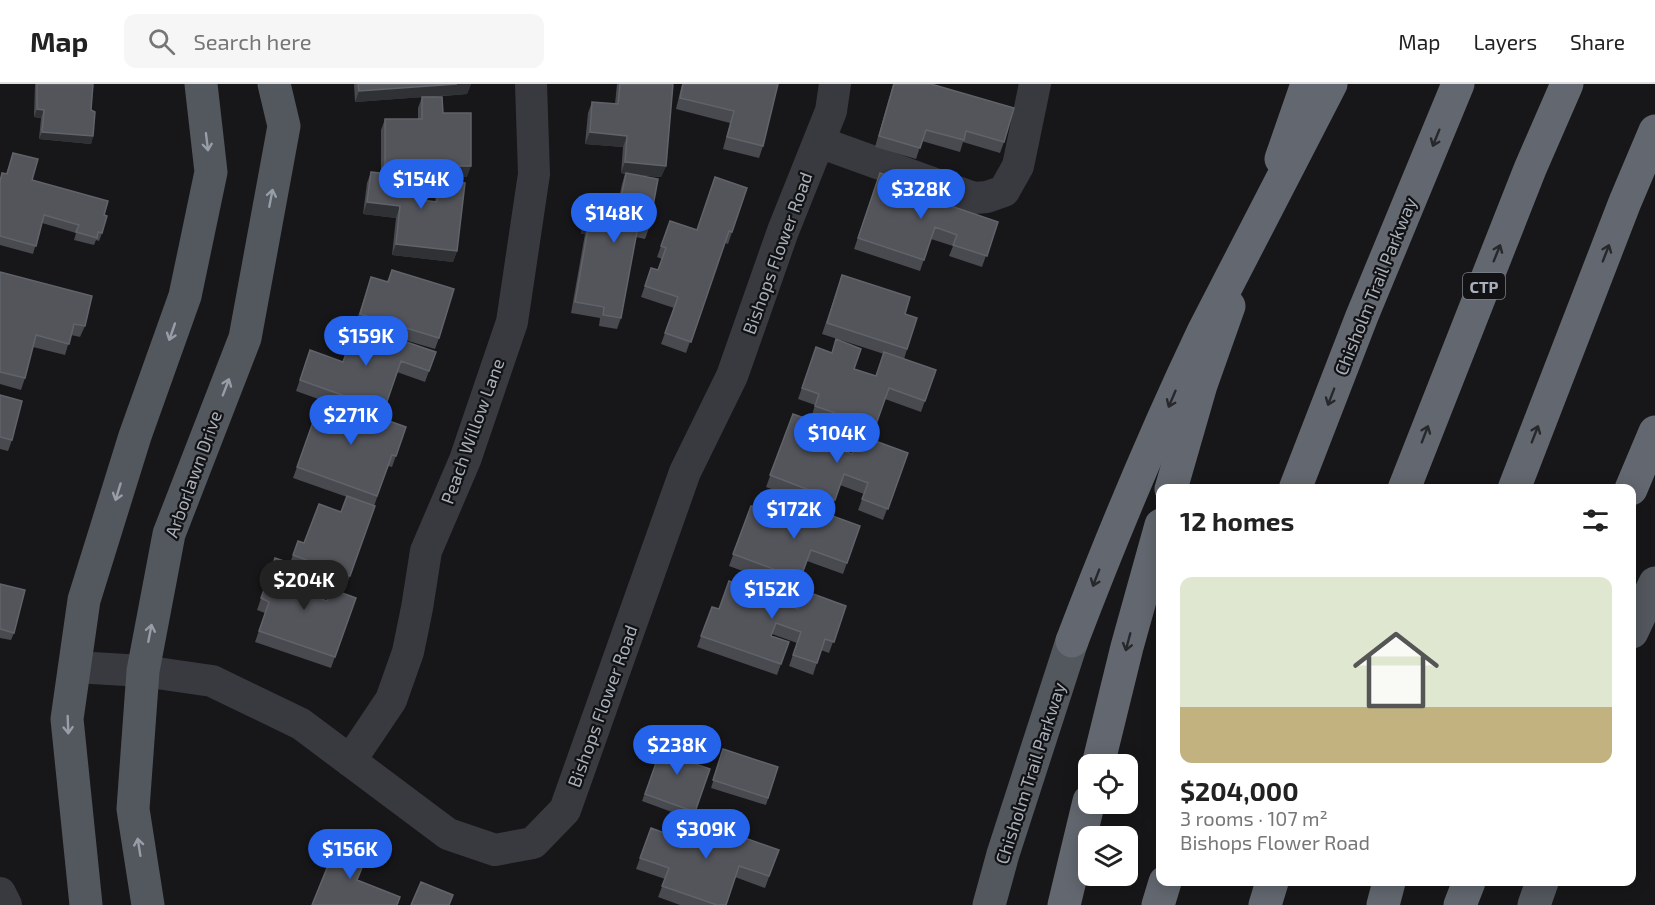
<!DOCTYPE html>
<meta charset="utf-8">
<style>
body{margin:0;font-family:"Exo 2",sans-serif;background:#f6f6f6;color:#222;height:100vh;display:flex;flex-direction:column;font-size:22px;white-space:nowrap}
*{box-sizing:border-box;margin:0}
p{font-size:20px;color:#767676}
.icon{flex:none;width:33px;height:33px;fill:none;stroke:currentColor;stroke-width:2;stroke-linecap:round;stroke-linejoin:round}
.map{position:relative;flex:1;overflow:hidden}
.panel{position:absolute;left:1156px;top:400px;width:480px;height:402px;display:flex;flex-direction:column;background:#fff;border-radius:12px;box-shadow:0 3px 15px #0003}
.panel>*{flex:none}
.tools{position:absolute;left:1078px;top:670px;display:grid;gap:12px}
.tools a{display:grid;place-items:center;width:60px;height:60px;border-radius:12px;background:#fff;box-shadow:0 3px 15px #0003;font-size:30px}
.price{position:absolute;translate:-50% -51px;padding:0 14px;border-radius:21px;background:#2563eb;color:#fff;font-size:20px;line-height:39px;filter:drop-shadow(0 2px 3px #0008)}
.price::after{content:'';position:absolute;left:50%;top:36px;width:18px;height:14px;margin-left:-9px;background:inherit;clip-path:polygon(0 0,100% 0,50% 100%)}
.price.on{background:#222;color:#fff}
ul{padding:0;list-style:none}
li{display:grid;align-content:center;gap:12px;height:318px;padding:0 24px}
li span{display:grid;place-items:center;height:186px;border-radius:12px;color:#555}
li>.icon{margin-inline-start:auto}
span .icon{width:108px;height:108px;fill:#fffc;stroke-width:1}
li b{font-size:26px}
h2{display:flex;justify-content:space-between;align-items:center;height:72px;padding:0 24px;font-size:26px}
header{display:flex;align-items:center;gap:36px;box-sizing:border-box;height:84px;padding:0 30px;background:#fff;border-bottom:2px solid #e0e0e0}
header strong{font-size:28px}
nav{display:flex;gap:33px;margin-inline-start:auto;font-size:21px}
.search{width:420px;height:54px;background:#f6f6f6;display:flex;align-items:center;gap:15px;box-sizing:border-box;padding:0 21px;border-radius:12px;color:#767676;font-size:22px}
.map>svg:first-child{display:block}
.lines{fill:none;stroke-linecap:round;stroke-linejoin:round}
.minor{stroke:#383a3f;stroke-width:32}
.major{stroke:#53575e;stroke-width:33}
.highway{stroke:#636870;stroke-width:33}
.highway-bridge{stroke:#636870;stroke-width:33}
.wall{fill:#484a4f}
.shaded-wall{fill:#303135}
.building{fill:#53555b;stroke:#60636a;stroke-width:1.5}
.oneway{stroke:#26282b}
.oneway2{stroke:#979ea8}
.labels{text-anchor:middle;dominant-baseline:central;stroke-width:4.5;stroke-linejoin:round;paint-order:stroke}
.shield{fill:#121214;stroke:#7b8189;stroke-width:1.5}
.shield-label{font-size:16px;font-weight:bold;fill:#a8b0bb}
.street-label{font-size:18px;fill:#a8b0bb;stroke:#121214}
</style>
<header>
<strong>Map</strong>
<div class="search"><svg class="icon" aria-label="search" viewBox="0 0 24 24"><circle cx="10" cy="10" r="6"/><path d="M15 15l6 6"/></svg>Search here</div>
<nav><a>Map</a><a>Layers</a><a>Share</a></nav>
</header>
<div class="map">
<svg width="1655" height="821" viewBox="0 0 1655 821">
<rect width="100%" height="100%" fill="#171719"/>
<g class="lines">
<path class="minor" d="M819,58L974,114L987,113L1004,107L1018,82L1035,0
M75,583L143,587L212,597L301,640L448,750L495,766L533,759L565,726L685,388L732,292L783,147L831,27L835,0
M350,677L391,616L408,568L417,524L426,467L465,376L512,238L534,90L531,0
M0,809L6,821"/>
<path class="major" d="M1632,548L1655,499
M86,821L67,635L84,516L135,352L185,212L211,88L201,0
M148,821L133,725L143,587L169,450L245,254L284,42L274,0
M989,821L1003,770L1072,557
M1534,821L1542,798"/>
<path class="highway" d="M1281,75L1307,0
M1171,405L1201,301L1229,222
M1295,405L1362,232L1458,0
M1404,405L1530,85L1567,0
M1514,405L1625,118L1655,47
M1631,405L1655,348
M1098,681L1127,563L1161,441
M1064,821L1089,717
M1158,821L1165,798
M1265,821L1272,798
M1383,821L1389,798
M1460,821L1469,798"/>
<path class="highway-bridge" d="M1072,557C1112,452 1155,349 1203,248L1331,0"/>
</g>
<path class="wall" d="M35,0H93L91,26L93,52L91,60L39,55L41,34L34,33Z
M354,0H471L467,10L432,13L443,29L467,93H415L422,116L435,118L436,107L440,96L457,167L453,178L392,171L396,134L363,130L367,99L371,88L381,89V46L385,35H418V24L422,13L355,18Z
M615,0H673L666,82L661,93L634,91L649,144L645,155L636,153L621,234L617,245L599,242L600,234L571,229L585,150H581L585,124L590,113L618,119L622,100L625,90L621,89L623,63L585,60L588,29L592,18L615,20L617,0Z
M682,0H778L763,62L759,74L723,65L730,39L676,25Z
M893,0H931L1004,58L1000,69L963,58L960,68L922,57L916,75L875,63Z
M13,69L32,96L104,131L102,149L99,157L96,156L94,161L74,156L76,149L42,139L33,170L0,161V95L2,89L6,90Z
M880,89L951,122L998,138L982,183L949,172L953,162L931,155L920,187L854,165Z
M747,104L728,160L725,159L686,269L661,260L674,224L641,213L651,184L658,186L662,175L657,173L670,137L696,146Z
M392,186L439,254L435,265L371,246L436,268L425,298L397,288L381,334L406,343L392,383L388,382L346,503L306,489L300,507L327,517L356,514L331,584L255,558L265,529L257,526L275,474L290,479L298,457L304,459L341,428L347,413L293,394L321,316L296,307L310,266L343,278L371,193L387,198Z
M0,188L85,242L80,253L71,251L65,271L33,263L25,294L21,306L0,300Z
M842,191L905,230L917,234L904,275L936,286L921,328L885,315L871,354L811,334L815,321L798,315L816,263L854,285L876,292L884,270L822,250Z
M0,311L12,356L8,367L0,365Z
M793,330L814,356L852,370L908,369L883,436L858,426L864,410L840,401L831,427L766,403Z
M751,422L774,436L797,444L860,442L843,490L807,477L796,506L791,504L785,520L798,525L846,522L829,569L821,566L813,591L789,582L797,559L772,550L771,552L789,558L777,591L697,563L712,523L719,525L743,502L748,489L729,482Z
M0,500L14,549L11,556L0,554Z
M666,651L684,676L710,685L692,735L779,766L765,804L735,793L726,821H680L658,813L665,795L636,785L651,744L681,755L688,734L642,717Z
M723,665L778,683L766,721L711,704Z"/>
<path class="shaded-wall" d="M457,0H471L467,10L355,18L359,7Z
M37,25L44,26L41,34L34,33Z
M42,48L93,52L91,60L39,55Z
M590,48L627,52L623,63L585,60Z
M625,78L666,82L661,93L621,89Z
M385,82H471L467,93H381Z
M367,118L400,122L396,134L363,130Z
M585,139H589L585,150H581Z
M396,160L457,167L453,178L392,171Z"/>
<path class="building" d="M37,0H93L91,26L95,28L93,52L42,48L44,26L37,25Z
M358,0H457L359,7Z
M620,0H673L666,82L625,78L627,52L590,48L592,18L618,20Z
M683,0H778L763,62L727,53L734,27L680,14Z
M894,0H931L1014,24L1004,58L966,47L964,56L926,46L920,64L879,52Z
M422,13H442L443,29H471V82H385V35H422Z
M13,69L38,75L32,96L108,117L104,131L107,132L102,149L98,148L97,154L76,148L79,141L44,131L36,162L0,152V98L2,89L7,90Z
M371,88L425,94L422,116L437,118L440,96L465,99L457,167L396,160L400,122L367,118Z
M626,89L658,95L649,144L638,142L621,234L603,231L604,223L575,218L589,139H585L590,113L620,119Z
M880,89L953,114L951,122L998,138L987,172L953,161L957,151L935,143L924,176L858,154Z
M715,93L747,104L732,148L729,147L691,258L665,249L678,213L645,202L651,184L658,186L666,164L661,162L670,137L697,146Z
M392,186L454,205L439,254L360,230L371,193L388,198Z
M0,188L92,212L85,242L74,240L69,260L36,251L25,294L0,288Z
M842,191L910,213L905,230L917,234L907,265L827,239Z
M356,241L436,268L429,287L401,277L384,326L300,296L310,266L343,278Z
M836,255L861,265L854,285L876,292L884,268L936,286L925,317L889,304L875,343L815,322L819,310L802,304L816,263L832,269Z
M0,311L22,317L12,356L0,353Z
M322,313L406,343L396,372L392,371L377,412L297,383Z
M793,330L821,340L814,356L852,370L859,351L908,369L888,425L862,415L868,399L844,390L835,416L770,391Z
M347,412L375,422L350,492L293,471L298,457L304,459L319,420L341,428Z
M751,422L776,431L774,436L797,444L805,422L860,442L847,479L811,466L800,495L733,470Z
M275,474L307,485L300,507L327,517L331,505L356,514L335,573L259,547L269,518L261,514Z
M749,488L791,503L785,520L798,525L805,507L846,522L834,558L825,555L817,579L793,571L801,548L776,539L771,552L789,558L781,580L701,552L712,523L719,525L729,497L743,502Z
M0,500L25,506L14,549L0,545Z
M666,651L690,660L684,676L710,685L695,728L645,710Z
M723,665L778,683L768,714L713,696Z
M688,734L779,766L769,792L739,782L726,821H717L662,802L669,784L640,774L651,744L681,755Z
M340,752L370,764L357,796L400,813L397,821H312Z
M421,798L453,811L449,821H411Z"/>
<defs><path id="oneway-shaft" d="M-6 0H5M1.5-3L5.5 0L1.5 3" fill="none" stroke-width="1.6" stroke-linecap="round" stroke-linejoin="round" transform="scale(1.5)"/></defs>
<g class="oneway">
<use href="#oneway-shaft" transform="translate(1436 54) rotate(112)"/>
<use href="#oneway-shaft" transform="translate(1497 169) rotate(-68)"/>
<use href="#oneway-shaft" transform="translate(1606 169) rotate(-69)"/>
<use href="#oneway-shaft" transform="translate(1331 313) rotate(111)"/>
<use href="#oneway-shaft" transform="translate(1172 315) rotate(113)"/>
<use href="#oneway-shaft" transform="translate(1425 350) rotate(-69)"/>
<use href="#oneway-shaft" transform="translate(1535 350) rotate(-69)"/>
<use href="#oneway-shaft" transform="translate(1096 494) rotate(111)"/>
<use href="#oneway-shaft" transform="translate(1128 558) rotate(105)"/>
</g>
<g class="oneway2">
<use href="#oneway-shaft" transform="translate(207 58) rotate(83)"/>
<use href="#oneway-shaft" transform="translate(271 114) rotate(-79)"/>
<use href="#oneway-shaft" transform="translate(172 248) rotate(109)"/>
<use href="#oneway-shaft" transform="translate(226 303) rotate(-69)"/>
<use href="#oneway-shaft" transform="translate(118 408) rotate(107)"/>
<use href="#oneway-shaft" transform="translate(150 549) rotate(-79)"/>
<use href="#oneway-shaft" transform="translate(68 641) rotate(88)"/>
<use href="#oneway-shaft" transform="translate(139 763) rotate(-99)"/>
</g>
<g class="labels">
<rect class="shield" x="1463" y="189" width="42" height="26" rx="4.5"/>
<g class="shield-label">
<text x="1484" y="202">CTP</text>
</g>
<g class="street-label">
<text transform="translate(777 169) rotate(-70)">Bishops Flower Road</text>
<text transform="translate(1375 202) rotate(-68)">Chisholm Trail Parkway</text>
<text transform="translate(472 347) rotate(-70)">Peach Willow Lane</text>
<text transform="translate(193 390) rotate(-70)">Arborlawn Drive</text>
<text transform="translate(602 622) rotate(-70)">Bishops Flower Road</text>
<text transform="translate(1030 689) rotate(-72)">Chisholm Trail Parkway</text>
</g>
</g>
</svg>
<div class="tools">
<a><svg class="icon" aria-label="locate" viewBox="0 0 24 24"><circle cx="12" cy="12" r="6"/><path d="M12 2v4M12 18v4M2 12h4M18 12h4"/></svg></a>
<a><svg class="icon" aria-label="layers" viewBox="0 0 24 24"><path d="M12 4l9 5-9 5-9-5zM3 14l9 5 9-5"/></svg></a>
</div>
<b class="price" style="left:421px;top:126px">$154K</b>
<b class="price" style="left:921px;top:136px">$328K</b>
<b class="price" style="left:614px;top:160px">$148K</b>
<b class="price" style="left:366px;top:283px">$159K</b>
<b class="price" style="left:351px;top:362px">$271K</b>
<b class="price" style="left:837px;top:380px">$104K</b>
<b class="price" style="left:794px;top:456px">$172K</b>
<b class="price on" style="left:304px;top:527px">$204K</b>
<b class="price" style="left:772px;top:536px">$152K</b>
<b class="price" style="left:677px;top:692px">$238K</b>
<b class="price" style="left:706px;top:776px">$309K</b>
<b class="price" style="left:350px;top:796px">$156K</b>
<section class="panel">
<h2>12 homes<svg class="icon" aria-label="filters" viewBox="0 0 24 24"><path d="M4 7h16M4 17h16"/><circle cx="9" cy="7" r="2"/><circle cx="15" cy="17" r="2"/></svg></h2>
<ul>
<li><span style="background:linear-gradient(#dfe7d0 70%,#c2b280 0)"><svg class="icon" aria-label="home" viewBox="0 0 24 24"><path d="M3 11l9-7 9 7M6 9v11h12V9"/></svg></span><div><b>$204,000</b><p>3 rooms · 107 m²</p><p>Bishops Flower Road</p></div></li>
</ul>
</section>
</div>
